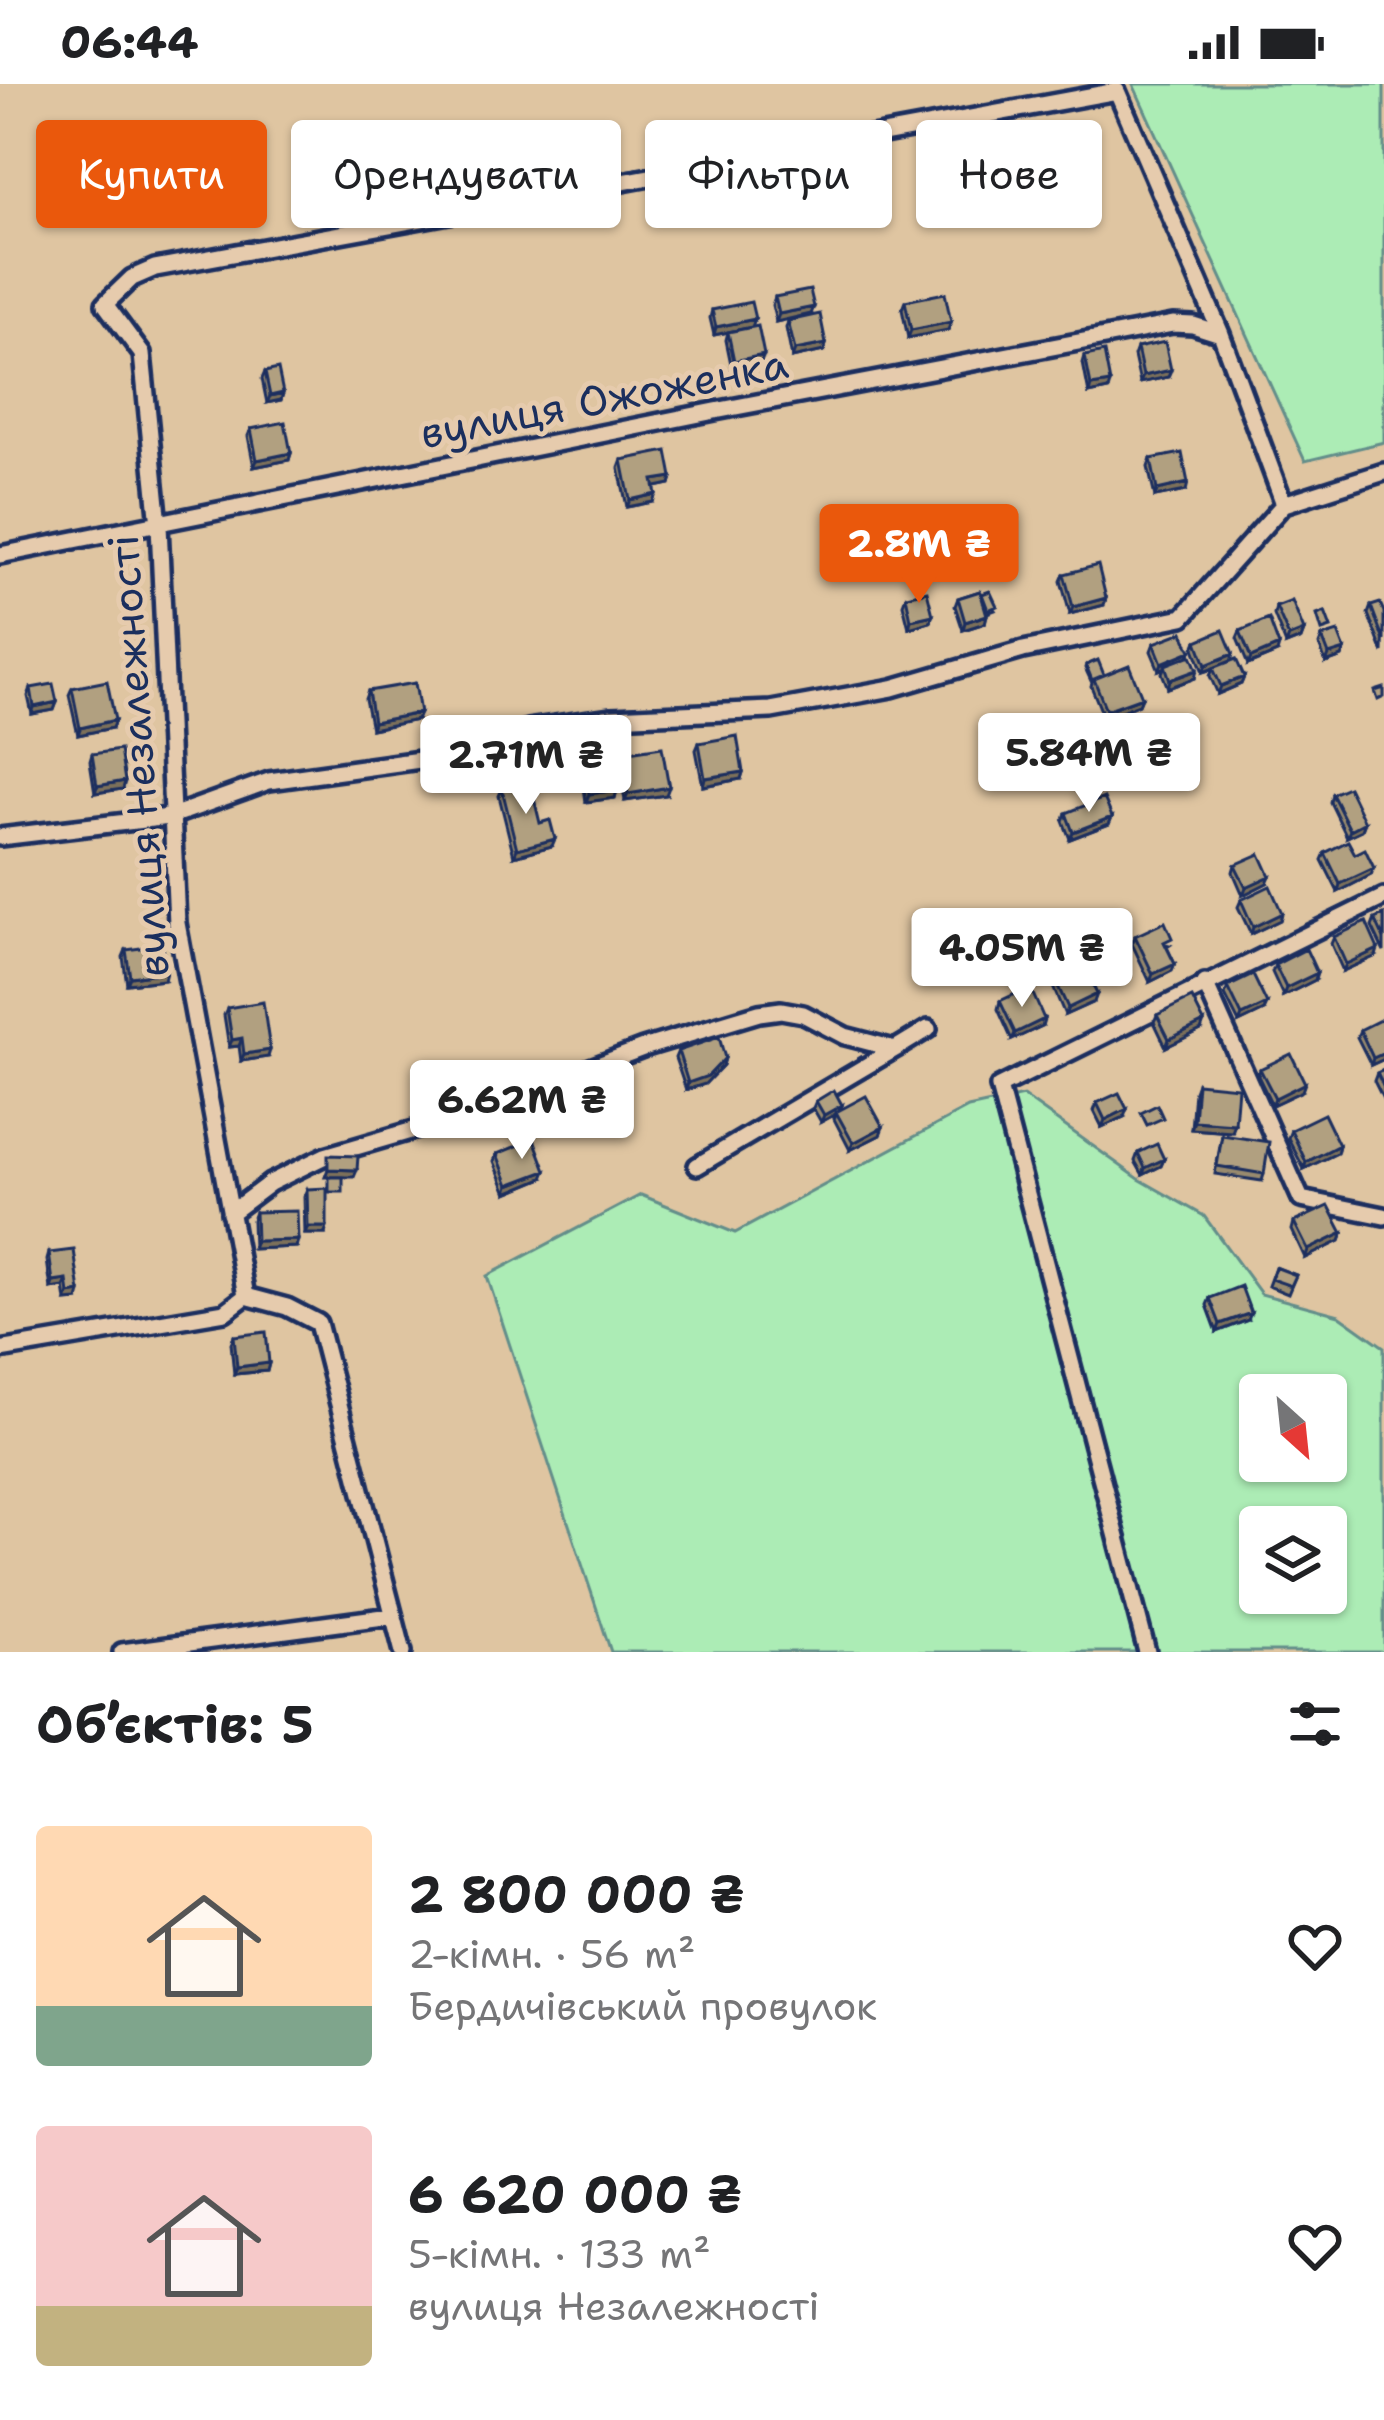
<!DOCTYPE html>
<html lang="uk">
<meta charset="utf-8">
<style>
body{margin:0;font-family:"Shantell Sans",sans-serif;background:#f6f6f6;color:#202124;height:100vh;display:flex;flex-direction:column;font-size:45px;white-space:nowrap}
*{box-sizing:border-box;margin:0}
p{font-size:39px;color:#757577}
.icon{flex:none;width:66px;height:66px;fill:none;stroke:currentColor;stroke-width:2;stroke-linecap:round;stroke-linejoin:round}
.map{position:relative;height:1568px;overflow:hidden}
.details{display:flex;flex-direction:column;background:#fff;flex:1}
.details>*{flex:none}
.banner{position:absolute;left:36px;top:36px;width:1314px;height:108px;display:flex;gap:24px}
.needle{width:78px;rotate:153deg}
.controls{position:absolute;left:1239px;top:1290px;display:grid;gap:24px}
.controls a{display:grid;place-items:center;width:108px;height:108px;border-radius:12px;background:#fff;box-shadow:0 3px 9px #0004;font-size:60px}
.price{position:absolute;translate:-50% -102px;padding:0 27px;border-radius:12px;background:#fff;color:#222;font-size:39px;line-height:78px;filter:drop-shadow(0 3px 6px #0008)}
.price::after{content:'';position:absolute;left:50%;top:72px;width:36px;height:27px;margin-left:-18px;background:inherit;clip-path:polygon(0 0,100% 0,50% 100%)}
.price.current{background:#ea580c;color:#fff}
ul{padding:0;list-style:none}
li{display:flex;align-items:center;gap:36px;height:300px;padding:0 36px}
li span{display:grid;place-items:center;flex:none;width:336px;height:240px;border-radius:12px;color:#555}
li>.icon{margin-inline-start:auto}
span .icon{width:144px;height:144px;fill:#fffc;stroke-width:1}
li b{font-size:51px}
h2{display:flex;justify-content:space-between;align-items:center;height:144px;padding:0 36px;font-size:51px}
.tag{padding:0 42px;border-radius:12px;background:#fff;box-shadow:0 3px 9px #0004;font-size:42px;line-height:108px}
.tag.current{background:#ea580c;color:#fff}
.status{display:flex;justify-content:space-between;align-items:center;height:84px;padding:0 60px;background:#fff;direction:ltr}
.status svg{height:33px;fill:currentColor}
.map>svg:first-child{display:block}
.green{fill:#acecb5;stroke:#648e8a;stroke-width:3;fill-rule:evenodd}
.lines{fill:none;stroke-linecap:round;stroke-linejoin:round}
.minor-casing{stroke:#1b2f5e;stroke-width:24}
.minor{stroke:#e6cbad;stroke-width:15}
.wall{fill:#988a6e;stroke:#1b2f5e;stroke-width:3}
.shaded-wall{fill:#7c705a;stroke:#1b2f5e;stroke-width:3}
.building{fill:#b1a080;stroke:#1b2f5e;stroke-width:3}
.labels{text-anchor:middle;dominant-baseline:central;stroke-width:10;stroke-linejoin:round;paint-order:stroke}
.street-label{font-size:42px;fill:#1b2f5e;stroke:#e6cbad}
</style>
<div class="status"><b>06:44</b><svg viewBox="0 0 49 12"><path d="M0 12V9h3v3zM5 12V6h3v6zM10 12V3h3v9zM15 12V0h3v12zM26 1h20v11H26zM47 4h2v5h-2z"/></svg></div>
<div class="map">
<svg width="1384" height="1568" viewBox="0 0 1384 1568">
<rect width="100%" height="100%" fill="#dfc5a1"/>
<filter id="ink" filterUnits="userSpaceOnUse"><feTurbulence type="fractalNoise" baseFrequency=".00833" numOctaves="2"/><feDisplacementMap in="SourceGraphic" scale="24" xChannelSelector="R" yChannelSelector="G"/><feConvolveMatrix kernelMatrix="1 2 1 2 8 2 1 2 1" color-interpolation-filters="sRGB"/></filter>
<g filter="url(#ink)">
<path class="green" d="M1133,0H1384V358L1305,377Z
M1023,1012L1139,1095L1204,1132L1261,1210L1339,1231L1384,1263V1568H611L487,1192L641,1111L735,1149L968,1024ZM1260,1311H1326V1377H1260ZM1260,1443H1326V1509H1260Z"/>
<g class="lines">
<defs>
<path id="minor" d="M1284,420L1384,388
M0,471L715,327L1173,240L1193,241L1221,250
M0,753L169,733L269,697L427,675L528,645L612,633L771,626L892,604L1023,566L1183,533L1284,420
M1205,899L1301,1115L1384,1132
M697,1082L895,965
M230,1129L270,1099L325,1072L472,1029L643,964L759,929L781,926L803,930L845,952L895,965L928,945
M0,1266L225,1228L246,1212
M122,1568L391,1532
M403,1568L318,1239L287,1223L246,1212L177,839L159,441L142,270L105,220L132,194L155,184L1117,7L1221,250L1284,420
M1147,1568L999,1003L1384,813"/>
</defs>
<use href="#minor" class="minor-casing"/>
<use href="#minor" class="minor"/>
</g>
<path class="wall" d="M743,73L783,108L781,116L748,122L740,80Z
M775,213L811,230L776,238L772,221Z
M905,217L951,238L948,246L908,254L902,225Z
M712,226L755,235L752,243L714,251L710,234Z
M788,237L826,260L824,267L792,274L786,244Z
M728,248L761,278L732,285L726,256Z
M1137,264L1168,293L1140,299L1134,272Z
M1085,272L1108,306L1089,310L1083,279Z
M265,288L283,309L281,316L267,319L262,295Z
M251,345L291,369L289,376L254,383L248,352Z
M1151,375L1186,407L1155,413L1148,383Z
M622,376L672,393L670,400L655,403L653,418L627,423L619,384Z
M1064,490L1106,514L1104,521L1070,530L1061,497Z
M980,507L995,526L987,529L985,539L963,546L955,522L958,514Z
M906,512L930,538L909,544L903,520Z
M1371,522L1384,528L1383,569L1368,530Z
M1276,523L1304,547L1301,555L1286,561L1274,531Z
M1240,547L1277,569L1248,581L1237,554Z
M1322,553L1345,566L1342,573L1326,579L1319,561Z
M1197,557L1231,577L1244,593L1241,600L1218,610L1210,592L1213,585L1203,588L1194,564Z
M1154,559L1191,567L1189,572L1195,594L1168,604L1162,589L1164,584L1159,586L1151,567Z
M1086,581L1142,613L1139,620L1104,634L1091,602L1092,599L1085,584Z
M31,604L57,618L54,626L32,630L28,612Z
M72,604L115,636L112,644L78,651L69,611Z
M368,607L420,629L417,636L371,645L365,615Z
M699,659L743,688L741,695L703,702L696,666Z
M622,669L666,711L625,717L619,677Z
M92,670L123,705L95,709L90,677Z
M565,673L581,695L578,703L566,704L563,681Z
M583,674L617,706L615,714L586,718L581,681Z
M502,705L552,762L514,772L499,712Z
M1332,710L1365,738L1362,746L1347,753L1330,718Z
M1066,729L1112,733L1109,740L1070,755L1063,737Z
M1325,769L1355,770L1371,791L1338,808L1322,776Z
M1235,781L1267,799L1243,811L1233,788Z
M1241,816L1282,829L1280,836L1251,850L1238,823Z
M1384,831V868L1372,843L1375,835Z
M1135,852L1170,861L1167,863L1175,880L1172,887L1150,898L1132,860Z
M1334,853L1376,872L1343,887L1331,860Z
M1050,864L1085,878L1083,883L1094,918L1065,931L1053,903L1055,896L1068,890L1063,880L1053,885L1047,872Z
M126,866L164,896L127,900L123,873Z
M1275,881L1315,896L1283,912L1272,888Z
M1228,903L1264,927L1239,939L1225,911Z
M1000,917L1042,942L1012,956L998,925Z
M227,924L268,973L241,977L239,962L229,963L224,931Z
M1157,931L1201,946L1166,963L1154,938Z
M1360,946L1384,975L1371,981L1357,953Z
M678,967L725,974L723,981L705,1000L686,1006L675,974Z
M1260,985L1302,1007L1272,1021L1258,992Z
M1384,986V1017L1374,997L1377,989Z
M1197,999L1232,1048L1191,1045L1194,1007Z
M816,1017L842,1021L840,1026L880,1051L850,1066L834,1035L836,1030L821,1038L813,1024Z
M1097,1019L1124,1033L1102,1043L1094,1027Z
M1291,1046L1339,1061L1337,1069L1304,1085L1288,1054Z
M1222,1051L1264,1090L1262,1097L1215,1090Z
M1138,1069L1164,1075L1161,1082L1143,1091L1135,1077Z
M497,1070L543,1094L507,1109L494,1077Z
M307,1105L325,1150H305L304,1112Z
M255,1128L296,1163L253,1165L252,1136Z
M1294,1138L1343,1149L1340,1157L1305,1174L1292,1146Z
M49,1169L78,1216L66,1217L64,1203L51,1205L47,1176Z
M1275,1183L1296,1191L1288,1210L1268,1202Z
M1210,1214L1248,1236L1217,1248L1207,1221Z
M234,1252L269,1279L267,1287L234,1290L231,1259Z"/>
<path class="shaded-wall" d="M783,108L781,116L748,122L751,115Z
M814,223L811,230L776,238L779,230Z
M755,235L752,243L714,251L716,243Z
M951,238L948,246L908,254L911,246Z
M826,260L824,267L792,274L795,266Z
M764,271L761,278L732,285L734,277Z
M1171,286L1168,293L1140,299L1143,292Z
M1110,299L1108,306L1089,310L1091,302Z
M283,309L281,316L267,319L270,312Z
M291,369L289,376L254,383L257,376Z
M672,393L670,400L651,404L653,396Z
M1188,399L1186,407L1155,413L1157,406Z
M656,410L653,418L627,423L630,416Z
M1106,514L1104,521L1070,530L1073,523Z
M933,531L930,538L909,544L911,536Z
M987,531L985,539L963,546L965,538Z
M1304,547L1301,555L1286,561L1289,553Z
M1279,562L1277,569L1248,581L1251,574Z
M1345,566L1342,573L1326,579L1329,571Z
M1191,567L1188,574L1159,586L1162,579Z
M1233,570L1231,578L1203,588L1206,581Z
M1197,586L1195,594L1168,604L1170,596Z
M1244,593L1241,600L1218,610L1221,602Z
M1142,613L1139,620L1104,634L1106,626Z
M57,618L54,626L32,630L34,623Z
M420,629L417,636L371,645L373,638Z
M115,636L112,644L78,651L80,644Z
M743,688L741,695L703,702L705,694Z
M581,695L578,703L566,704L569,697Z
M125,697L123,705L95,709L97,702Z
M669,703L666,711L625,717L628,710Z
M617,706L615,714L586,718L589,710Z
M1112,733L1109,740L1070,755L1073,748Z
M1365,738L1362,746L1347,753L1350,746Z
M555,755L552,762L514,772L517,765Z
M1374,784L1371,791L1338,808L1340,800Z
M1270,792L1267,799L1243,811L1246,803Z
M1282,829L1280,836L1251,850L1253,843Z
M1378,865L1376,872L1343,887L1346,880Z
M1066,873L1063,880L1053,885L1056,877Z
M1175,880L1172,887L1150,898L1153,890Z
M166,888L164,896L127,900L130,893Z
M1317,889L1315,896L1283,912L1286,904Z
M1097,910L1094,918L1065,931L1068,924Z
M1267,920L1264,927L1239,939L1242,932Z
M1044,935L1042,942L1012,956L1015,949Z
M1204,938L1201,946L1166,963L1169,955Z
M242,954L239,962L229,963L232,956Z
M270,966L268,973L241,977L244,970Z
M1384,969V975L1371,981L1373,974Z
M725,974L723,981L705,1000L686,1006L688,999Z
M1305,999L1302,1007L1272,1021L1275,1014Z
M842,1021L839,1028L821,1038L824,1031Z
M1127,1025L1124,1033L1102,1043L1105,1036Z
M1194,1037L1235,1040L1232,1048L1191,1045Z
M883,1043L880,1051L850,1066L853,1059Z
M1339,1061L1337,1069L1304,1085L1306,1078Z
M1164,1075L1161,1082L1143,1091L1145,1084Z
M328,1085L357,1086L354,1093H325Z
M546,1087L543,1094L507,1109L509,1101Z
M308,1143H327L325,1150H305Z
M1343,1149L1340,1157L1305,1174L1308,1166Z
M298,1156L296,1163L253,1165L256,1157Z
M67,1196L64,1203L51,1205L53,1198Z
M80,1208L78,1216L66,1217L69,1210Z
M1251,1229L1248,1236L1217,1248L1220,1240Z
M269,1279L267,1287L234,1290L237,1283Z"/>
<path class="building" d="M775,67L783,108L751,115L743,73Z
M810,206L814,223L779,230L775,213Z
M945,209L951,238L911,246L905,217Z
M751,218L755,235L716,243L712,226Z
M820,230L826,260L795,266L788,237Z
M758,242L764,271L734,277L728,248Z
M1165,258L1171,286L1143,292L1137,264Z
M1104,268L1110,299L1091,302L1085,272Z
M278,285L283,309L270,312L265,288Z
M285,338L291,369L257,376L251,345Z
M667,367L672,393L653,396L656,410L630,416L622,376Z
M1182,369L1188,399L1157,406L1151,375Z
M1098,481L1106,514L1073,523L1064,490Z
M927,507L933,531L911,536L906,512Z
M980,507L987,531L965,538L958,514Z
M990,507L997,522L988,526L982,510Z
M1292,517L1304,547L1289,553L1276,523Z
M1380,519L1384,528V557L1371,522Z
M1325,528L1331,544L1322,547L1317,531Z
M1269,535L1279,562L1251,574L1240,547Z
M1223,546L1233,570L1206,581L1197,557Z
M1183,548L1191,567L1162,579L1154,559Z
M1338,548L1345,566L1329,571L1322,553Z
M1191,571L1197,586L1170,596L1165,581Z
M1236,575L1244,593L1221,602L1213,584Z
M1098,576L1104,591L1092,596L1086,581Z
M1129,581L1142,613L1106,626L1094,595Z
M107,597L115,636L80,644L72,604Z
M415,599L420,629L373,638L368,607Z
M53,600L57,618L34,623L31,604Z
M1384,604V613L1378,616L1375,607Z
M737,652L743,688L705,694L699,659Z
M662,663L669,703L628,710L622,669Z
M120,666L125,697L97,702L92,670Z
M551,667L553,679L536,682L534,670Z
M612,669L617,706L589,710L583,674Z
M577,672L581,695L569,697L565,673Z
M530,698L540,739L550,736L555,755L517,765L502,705Z
M1348,703L1365,738L1350,746L1332,710Z
M1104,714L1112,733L1073,748L1066,729Z
M1348,757L1355,770L1365,765L1374,784L1340,800L1325,769Z
M1260,770L1270,792L1246,803L1235,781Z
M1270,802L1282,829L1253,843L1241,816Z
M1384,831V855L1375,835Z
M1165,838L1172,854L1164,858L1175,880L1153,890L1135,852Z
M1366,838L1378,865L1346,880L1334,853Z
M1073,853L1085,878L1071,884L1066,873L1056,877L1050,864Z
M163,861L166,888L130,893L126,866Z
M1306,865L1317,889L1286,904L1275,881Z
M1084,882L1097,910L1068,924L1055,896Z
M1253,891L1267,920L1242,932L1228,903Z
M1030,903L1044,935L1015,949L1000,917Z
M1192,914L1204,938L1169,955L1157,931Z
M263,918L270,966L244,970L242,954L232,956L227,924Z
M1384,934V969L1373,974L1360,946Z
M719,953L725,974L708,992L688,999L678,967Z
M1291,970L1305,999L1275,1014L1260,985Z
M1384,986V1004L1377,989Z
M1197,999L1238,1003L1235,1040L1194,1037Z
M834,1006L842,1021L824,1031L816,1017Z
M1119,1009L1127,1025L1105,1036L1097,1019Z
M866,1012L883,1043L853,1059L836,1028Z
M1157,1021L1163,1034L1147,1041L1141,1029Z
M1324,1030L1339,1061L1306,1078L1291,1046Z
M1222,1051L1269,1058L1264,1090L1217,1082Z
M534,1055L546,1087L509,1101L497,1070Z
M1157,1060L1164,1075L1145,1084L1138,1069Z
M328,1071L358,1072L357,1086L328,1085Z
M329,1093H343V1108H329Z
M327,1104V1143H308L307,1105Z
M1329,1122L1343,1149L1308,1166L1294,1138Z
M297,1127L298,1156L256,1157L255,1128Z
M74,1166L80,1208L69,1210L67,1196L53,1198L49,1169Z
M1275,1183L1296,1191L1291,1202L1271,1195Z
M1241,1202L1251,1229L1220,1240L1210,1214Z
M266,1248L269,1279L237,1283L234,1252Z"/>
</g>
<g class="labels">
<g class="street-label">
<text transform="translate(604 314) rotate(-11)">вулиця Ожоженка</text>
<text transform="translate(138 672) rotate(-94)">вулиця Незалежності</text>
</g>
</g>
</svg>
<div class="controls">
<a><svg class="needle" viewBox="-14 -14 28 28"><path d="M0-13l5 13h-10z" fill="#e53935"/><path d="M0 13l5-13h-10z" fill="#757577"/></svg></a>
<a><svg class="icon" aria-label="layers" viewBox="0 0 24 24"><path d="M12 4l9 5-9 5-9-5zM3 14l9 5 9-5"/></svg></a>
</div>
<b class="price current" style="left:919px;top:522px">2.8M ₴</b>
<b class="price" style="left:1089px;top:731px">5.84M ₴</b>
<b class="price" style="left:526px;top:733px">2.71M ₴</b>
<b class="price" style="left:1022px;top:926px">4.05M ₴</b>
<b class="price" style="left:522px;top:1078px">6.62M ₴</b>
<div class="banner">
<a class="tag current">Купити</a>
<a class="tag">Орендувати</a>
<a class="tag">Фільтри</a>
<a class="tag">Нове</a>
</div>
</div>
<section class="details">
<h2>Об’єктів: 5<svg class="icon" aria-label="filters" viewBox="0 0 24 24"><path d="M4 7h16M4 17h16"/><circle cx="9" cy="7" r="2"/><circle cx="15" cy="17" r="2"/></svg></h2>
<ul>
<li><span style="background:linear-gradient(#ffd9b3 75%,#7fa58c 0)"><svg class="icon" aria-label="home" viewBox="0 0 24 24"><path d="M3 11l9-7 9 7M6 9v11h12V9"/></svg></span><div><b>2 800 000 ₴</b><p>2-кімн. · 56 m²</p><p>Бердичівський провулок</p></div><svg class="icon" aria-label="heart" viewBox="0 0 24 24"><path d="M12 20l-8-8c-3-5 5-10 8-4 3-6 11-1 8 4z"/></svg></li>
<li><span style="background:linear-gradient(#f6c9c9 75%,#c2b280 0)"><svg class="icon" aria-label="home" viewBox="0 0 24 24"><path d="M3 11l9-7 9 7M6 9v11h12V9"/></svg></span><div><b>6 620 000 ₴</b><p>5-кімн. · 133 m²</p><p>вулиця Незалежності</p></div><svg class="icon" aria-label="heart" viewBox="0 0 24 24"><path d="M12 20l-8-8c-3-5 5-10 8-4 3-6 11-1 8 4z"/></svg></li>
</ul>
</section>
